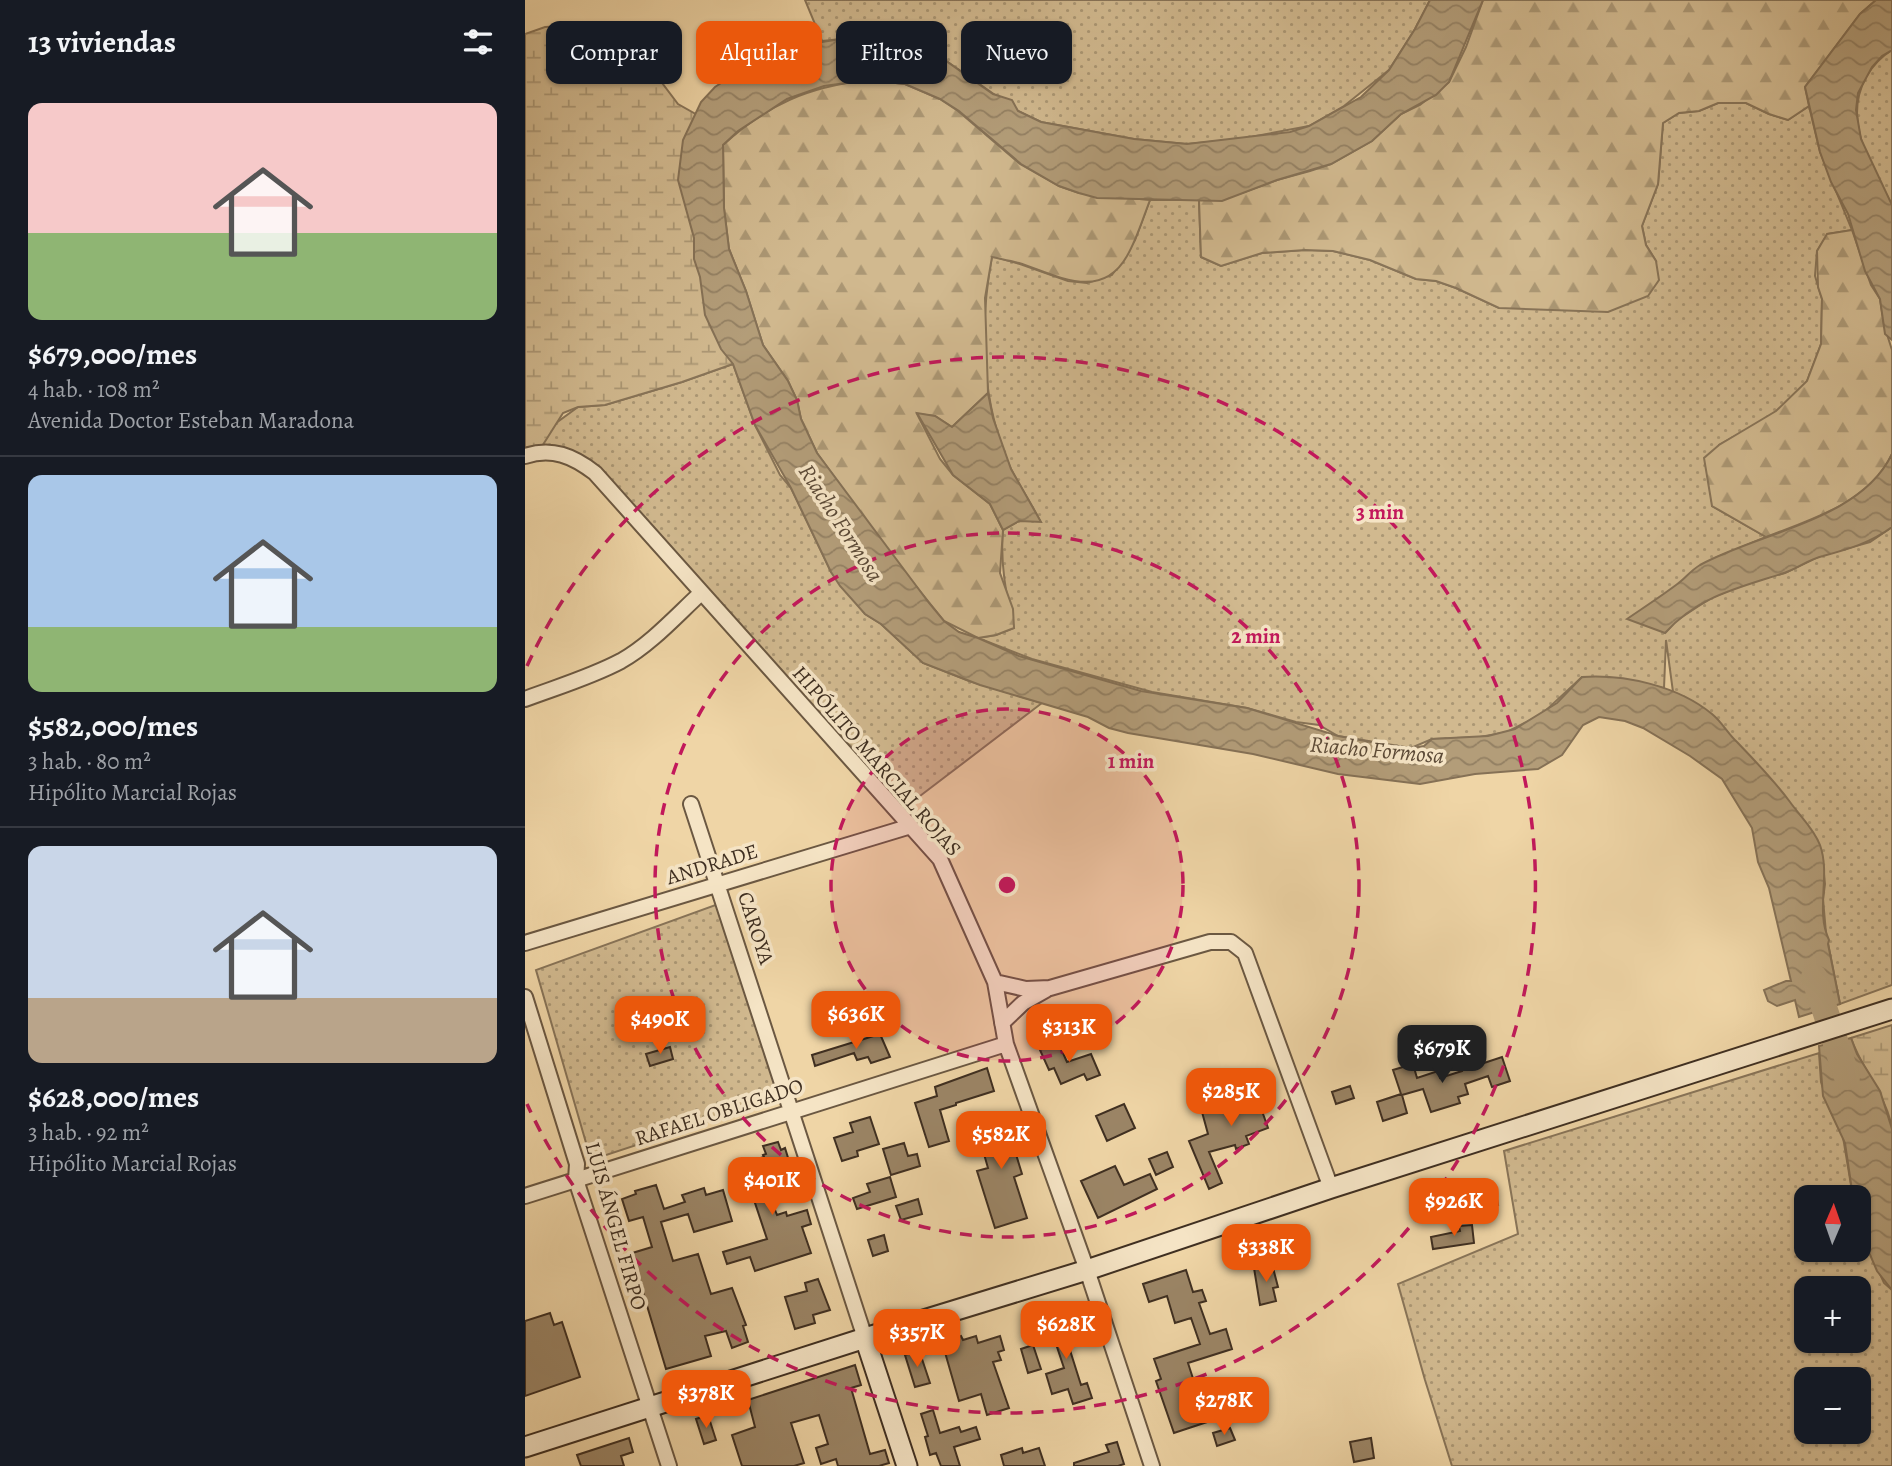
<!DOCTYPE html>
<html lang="es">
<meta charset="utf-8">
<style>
body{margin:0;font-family:Alegreya,serif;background:#20242c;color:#f1f3f6;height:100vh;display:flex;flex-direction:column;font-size:26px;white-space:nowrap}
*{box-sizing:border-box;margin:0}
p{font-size:23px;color:#9ea1a6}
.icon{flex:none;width:38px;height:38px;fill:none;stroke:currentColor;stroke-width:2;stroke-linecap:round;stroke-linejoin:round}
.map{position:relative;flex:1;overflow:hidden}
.drawer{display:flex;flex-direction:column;background:#171b24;width:525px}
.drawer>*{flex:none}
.banner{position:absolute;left:21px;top:21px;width:665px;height:63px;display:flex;gap:14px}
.needle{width:46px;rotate:2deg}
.controls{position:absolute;left:1269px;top:1185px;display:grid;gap:14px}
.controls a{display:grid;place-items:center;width:77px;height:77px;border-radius:14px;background:#171b24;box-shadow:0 2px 5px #0004;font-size:35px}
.price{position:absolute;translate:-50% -60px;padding:0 16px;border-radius:14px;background:#ea580c;color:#fff;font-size:23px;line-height:46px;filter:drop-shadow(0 2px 4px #0008)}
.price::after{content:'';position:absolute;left:50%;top:42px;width:21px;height:16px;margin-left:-10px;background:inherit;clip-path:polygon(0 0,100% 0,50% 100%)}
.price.on{background:#222;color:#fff}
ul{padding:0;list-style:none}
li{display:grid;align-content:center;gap:14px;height:371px;padding:0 28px}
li+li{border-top:2px solid #363941}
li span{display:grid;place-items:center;height:217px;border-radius:14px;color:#555}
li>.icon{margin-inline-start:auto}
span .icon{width:126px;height:126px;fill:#fffc;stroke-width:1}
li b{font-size:30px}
h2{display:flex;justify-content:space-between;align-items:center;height:84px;padding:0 28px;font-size:30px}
.pill{padding:0 24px;border-radius:14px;background:#171b24;box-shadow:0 2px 5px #0004;font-size:24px;line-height:63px}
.pill.on{background:#ea580c;color:#fff}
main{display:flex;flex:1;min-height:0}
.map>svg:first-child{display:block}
.grass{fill:url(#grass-dots);stroke:#887458;stroke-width:2;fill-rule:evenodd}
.forest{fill:url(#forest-firs);stroke:#887458;stroke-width:2}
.wetland{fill:url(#wetland-marsh);stroke:#887458;stroke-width:2}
.water{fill:url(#water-waves);stroke:#857156;stroke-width:2}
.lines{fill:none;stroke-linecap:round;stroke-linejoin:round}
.river{stroke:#b39d79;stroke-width:26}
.building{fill:#9b8566;stroke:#3f2f21;stroke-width:2}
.street-casing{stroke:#6b5842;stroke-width:18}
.secondary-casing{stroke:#3f2f21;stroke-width:23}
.street{stroke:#f5e4c5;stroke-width:14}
.secondary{stroke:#f5e4c5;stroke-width:19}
.ring{fill:none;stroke:#c2185b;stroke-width:3.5;stroke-dasharray:12 9}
.labels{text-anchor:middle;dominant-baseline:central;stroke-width:7;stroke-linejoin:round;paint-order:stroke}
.street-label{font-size:21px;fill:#3f2f21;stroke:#f5e4c5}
.water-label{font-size:23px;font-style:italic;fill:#5c4a37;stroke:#f5e4c5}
.centre{fill:#c2185b;stroke:#f5e4c5;stroke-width:3.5}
.ring-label{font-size:21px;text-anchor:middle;font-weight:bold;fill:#c2185b;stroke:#f5e4c5;stroke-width:7;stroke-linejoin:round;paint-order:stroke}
</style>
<main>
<section class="drawer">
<h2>13 viviendas<svg class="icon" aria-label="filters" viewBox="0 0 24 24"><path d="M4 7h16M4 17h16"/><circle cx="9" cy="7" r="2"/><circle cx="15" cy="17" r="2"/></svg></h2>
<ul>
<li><span style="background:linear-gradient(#f6c9c9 60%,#8fb573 0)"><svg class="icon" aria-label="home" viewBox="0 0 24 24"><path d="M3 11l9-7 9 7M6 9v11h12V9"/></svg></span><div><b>$679,000/mes</b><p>4 hab. · 108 m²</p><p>Avenida Doctor Esteban Maradona</p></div></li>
<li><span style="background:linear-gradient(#a9c7e8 70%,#8fb573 0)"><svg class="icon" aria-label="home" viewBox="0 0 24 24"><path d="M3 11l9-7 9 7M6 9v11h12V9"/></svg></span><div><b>$582,000/mes</b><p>3 hab. · 80 m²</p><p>Hipólito Marcial Rojas</p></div></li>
<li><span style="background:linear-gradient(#c9d6e8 70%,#b9a48a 0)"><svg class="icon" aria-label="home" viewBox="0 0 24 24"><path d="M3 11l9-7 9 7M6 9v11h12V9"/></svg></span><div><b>$628,000/mes</b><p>3 hab. · 92 m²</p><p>Hipólito Marcial Rojas</p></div></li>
</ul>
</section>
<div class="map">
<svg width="1367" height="1466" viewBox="0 0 1367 1466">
<defs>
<pattern id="grass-dots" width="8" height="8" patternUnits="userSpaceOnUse" patternTransform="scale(1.75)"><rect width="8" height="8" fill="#d1b98f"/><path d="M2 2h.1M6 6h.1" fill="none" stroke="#ab9774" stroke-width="1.8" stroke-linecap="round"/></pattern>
<pattern id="forest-firs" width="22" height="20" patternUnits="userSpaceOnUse" patternTransform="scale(1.75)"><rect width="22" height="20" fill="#d1b98f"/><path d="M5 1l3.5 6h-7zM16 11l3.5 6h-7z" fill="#ab9774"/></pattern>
<pattern id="wetland-marsh" width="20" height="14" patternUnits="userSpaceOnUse" patternTransform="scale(1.75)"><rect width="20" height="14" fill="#d1b98f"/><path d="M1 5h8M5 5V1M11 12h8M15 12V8" fill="none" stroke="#ab9774"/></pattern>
<pattern id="water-waves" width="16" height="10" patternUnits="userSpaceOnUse" patternTransform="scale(1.75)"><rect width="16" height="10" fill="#b39d79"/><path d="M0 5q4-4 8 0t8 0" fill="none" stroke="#938063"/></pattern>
</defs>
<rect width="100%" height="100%" fill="#efd5a6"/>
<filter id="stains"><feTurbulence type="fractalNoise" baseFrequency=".00286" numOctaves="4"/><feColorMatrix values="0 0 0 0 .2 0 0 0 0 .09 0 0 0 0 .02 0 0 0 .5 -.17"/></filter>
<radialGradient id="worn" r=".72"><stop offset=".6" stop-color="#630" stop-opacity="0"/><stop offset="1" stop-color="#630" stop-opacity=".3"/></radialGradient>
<path class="grass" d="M280,0H905L890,29L864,70L819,106L784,126L715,139L662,144L609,139L516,122L493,111L404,49L342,39H316L297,41Z
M1367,50V205C1346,164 1317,122 1341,77C1348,65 1355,57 1367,50Z
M1193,103H1221L1244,114L1263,120L1284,106L1295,152L1327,230L1303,234L1292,251L1290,276L1297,299L1296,344L1282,381L1272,398L1232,424L1194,445L1187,506L1241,537L1190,558L1140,633L1151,621L1186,598L1222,583L1260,573L1295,556L1345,542L1367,527V985L1315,1004L1301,933L1298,899L1300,884L1297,854L1191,718L1148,692L1141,640L1139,688L1076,677H1057L1017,714L982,732L955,737L907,739L886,748L813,736L794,725L771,722L722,708L627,692L507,659L453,638L471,635L489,628C481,595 475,563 478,530L494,521H515C507,504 495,487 486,469C456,403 454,327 467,256L495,264L543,281L562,283L587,275L610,240L625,200H674L676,257L696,266L737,253L780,250L808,251L845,260L891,279L911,281L931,288L974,308L1131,261L1121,245L1117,226L1133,184L1138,123L1154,113L1174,111Z
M208,364L230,425L255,475L266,488L306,572L340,614L356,624L398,663L444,681L517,703L374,812L70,473L14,451L27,426L53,407L80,405L157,382Z
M196,903L254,1098L66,1160L11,970Z
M1294,1053L1296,1082L1305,1110L1318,1137L1328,1197H1281V1250H1334V1228L1359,1283L1367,1290V1466H927L900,1380L873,1284L993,1234L979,1151ZM1281,1288H1334V1340H1281ZM1281,1379H1334V1432H1281Z"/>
<path class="forest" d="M958,0H1351L1335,14L1280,87L1284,106L1263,120L1244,114L1221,103H1193L1174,111L1154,113L1138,123L1133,184L1117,226L1121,245L1131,261L1134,280L1123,296L1083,312L974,308L931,288L911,281L891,279L845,260L808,251L780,250L737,253L696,266L676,257L674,200L714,194L752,180L785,171L806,164L847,141L876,114L895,105L924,82L941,47Z
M342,80L380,84L415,99L433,111L495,164L534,186L554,193L625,200C618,218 612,239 602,256C576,302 531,275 494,263C486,261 476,259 467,257L460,298L463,393L427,427L410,416L392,414L415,459L428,475L465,504L478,530L475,573L488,609L489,628L471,635L453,638L419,621L363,551L292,453L276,419L272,400L263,381L238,345L221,291L204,249L199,208L198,145C243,104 283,87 342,80Z
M1327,230L1346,285L1355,299L1359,325L1367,350V454C1344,503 1287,519 1241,537L1187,506L1179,458L1194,445L1251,411L1282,381L1296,344L1297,299L1293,287L1292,251L1302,234Z"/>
<path class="wetland" d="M41,26H65L81,33L99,45L131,75L153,104L190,125L173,176L218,340L208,364L157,382L80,405L53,407L38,413L14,451H0V34L20,27Z
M1367,1025V1127C1360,1093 1337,1070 1326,1038Z"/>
<path class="water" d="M905,0H958L924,82L911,95L876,114L847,141L806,164L752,180L697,201L572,198L554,193L534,186L496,164L434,111L415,99L380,84L343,80L299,86L262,99L213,131L198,145L199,208L204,249L221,291L238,345L263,381L272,400L276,419L292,453L404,603L419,621L434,632L453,638L494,656L616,691L722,708L813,736L868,746L887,748L899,746L907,739L963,736L990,729L1032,703L1057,677C1100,674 1153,686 1187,714C1197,722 1203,734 1212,742C1231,762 1248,779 1265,802C1275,816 1289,829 1295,845C1306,876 1290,910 1304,940L1303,944L1315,1004L1274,1017L1270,1000L1252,1006L1243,1001L1239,990L1261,981H1266L1244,888L1233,862L1227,828L1197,779L1165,756L1118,728L1100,721L1074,717L1058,725L1037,755L1013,769L950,774L895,784L813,774L728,754L603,733L584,728L563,717L455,685L398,663L356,624L340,614L315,586L306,572L266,488L230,425L208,364L196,349L180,315L175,277L169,259V238L153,180L158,140L176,102L190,87L224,65L278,45L316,39L384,44L404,49L468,94L487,100L493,111L516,122L609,139L662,144L765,132L784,126L836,97L864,70L890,29Z
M1351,0H1367V50L1357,56L1347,67L1333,93L1331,110L1336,139L1367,205V340L1360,334L1355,299L1340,271L1323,214L1306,182L1295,152L1280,87L1335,14Z
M463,393L468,418L486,469L516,522L494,521L478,530L465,504L428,475L392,413L410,416L427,427Z
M1367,454V527C1345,543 1324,549 1298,556C1284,559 1272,569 1259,573C1214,588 1173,596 1140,633L1102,619C1118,608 1135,597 1151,585C1160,579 1165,571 1175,565C1235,532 1336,520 1367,454Z
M1326,1038L1332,1054L1355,1091L1367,1129V1290L1352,1271L1334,1229V1197H1328L1320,1143L1298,1096L1294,1046Z"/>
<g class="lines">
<path class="river" d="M1289,977L1322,1077"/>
</g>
<path class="building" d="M355,1034L365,1057L346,1063L343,1057L332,1060L329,1053L290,1066L287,1055Z
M533,1042L542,1062L566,1054L575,1075L562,1080L559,1074L536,1084L529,1068L524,1070L515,1050Z
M145,1047L148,1059L125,1066L121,1054Z
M949,1053L953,1065L977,1057L985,1081L967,1087L963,1076L940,1084L943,1094L933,1097L935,1103L906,1112L898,1089L877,1095L882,1113L858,1121L852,1102L876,1094L868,1070L888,1064L892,1078L913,1071L915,1078L937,1071L933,1058Z
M462,1068L469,1091L431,1103V1105L415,1110L424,1141L404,1147L390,1103L412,1096L410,1087Z
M730,1078L732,1083L740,1081L744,1091L738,1094L743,1109L737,1111L743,1128L721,1136L724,1144L711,1149L710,1145L684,1152L697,1183L684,1189L664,1141L683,1134L677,1112L691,1108L693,1112L723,1101L716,1082Z
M825,1086L829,1098L811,1104L807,1092Z
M599,1104L610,1128L582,1141L571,1116Z
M489,1114L495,1135L486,1138L497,1174L489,1177L502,1218L470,1228L452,1171L463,1168L451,1126Z
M345,1117L354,1144L332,1151L333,1156L317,1161L309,1138L328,1132L325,1123Z
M253,1142L256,1150L260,1148L264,1161L255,1163L258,1173L252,1175L254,1183L241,1187L252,1215L261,1212L262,1216L282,1210L286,1224L277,1227L286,1253L230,1271L225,1257L202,1264L198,1252L242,1239L217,1164L239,1157L238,1155L241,1154L238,1146Z
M379,1143L383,1156L392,1154L395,1166L366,1175L358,1149Z
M642,1152L648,1167L631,1175L624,1159Z
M590,1166L599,1185L625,1174L632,1189L573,1218L556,1181Z
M365,1177L371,1197L332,1209L328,1198L345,1192L342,1184Z
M131,1185L139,1209L160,1202L157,1195L179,1188L181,1195L198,1190L207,1221L169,1232L163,1214L136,1222L148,1261L173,1254L186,1294L207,1288L221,1325L218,1326L223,1342L207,1348L201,1331L180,1336L186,1356L141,1369L111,1269L109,1270L104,1254L127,1247L118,1217L104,1221L97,1199L111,1194L110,1191Z
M971,1194L973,1205L955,1208L953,1197Z
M393,1199L397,1214L376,1220L371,1206Z
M947,1225L949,1243L908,1249L906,1237L935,1231L934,1226Z
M359,1235L363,1251L348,1256L343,1240Z
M747,1264L753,1287L748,1288L751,1301L735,1305L729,1268Z
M661,1270L668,1292L677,1290L681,1301L674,1303L685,1334L701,1329L707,1349L663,1363L682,1422L649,1433L631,1381L636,1379L629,1359L675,1344L666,1318L650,1323L642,1296L624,1302L618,1284Z
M293,1279L305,1310L288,1315L290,1323L270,1329L260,1297L282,1291L280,1283Z
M541,1309L552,1345L544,1347L556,1385L562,1383L567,1398L548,1404L543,1389L527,1394L521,1374L539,1368L523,1320L529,1318L528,1313Z
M25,1313L29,1325L37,1322L55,1377L0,1396V1321Z
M436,1336L438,1340L451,1336L453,1343L475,1336L479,1350L473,1352L476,1360L468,1362L484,1408L462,1415L456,1394L434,1401L417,1342Z
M508,1345L516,1369L503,1373L496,1349Z
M394,1350L405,1383L390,1387L380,1355Z
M330,1365L336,1385L326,1388L345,1454L360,1450L364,1463L354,1466H313L311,1459L296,1464L291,1448L303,1444L294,1415L266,1423L279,1463L269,1466H217L207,1435L230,1427L223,1400Z
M721,1382L727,1401L715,1405L709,1386Z
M408,1410L415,1433L434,1427L436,1432L451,1427L455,1439L429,1447L435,1466H416L411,1453L405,1455L400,1437L403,1436L396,1414Z
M183,1415L191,1440L179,1444L171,1419Z
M705,1428L710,1440L692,1446L688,1433Z
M104,1438L108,1452L96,1456L99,1466H56L52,1455Z
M846,1438L849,1458L829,1462L825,1442Z
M592,1442L599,1464L593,1466H549V1463L584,1452L581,1445Z
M497,1448L498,1453L514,1448L520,1466H479L476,1455Z"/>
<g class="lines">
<defs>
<path id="street" d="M0,456C27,447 48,456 70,473L415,859L470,982L481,1044L562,1270L627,1466
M0,699C32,687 66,677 96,661C126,644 151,616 176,593
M166,804L340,1338
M0,943L386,826
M470,982L501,989L525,988L685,942H706L720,953L806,1188
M0,997L52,1164L51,1180L144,1466
M477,1023L498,1003L521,990
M0,1196L481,1044"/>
<path id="secondary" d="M340,1338L382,1466
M0,1447L340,1338L562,1270L806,1188L1367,1009"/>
</defs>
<use href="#street" class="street-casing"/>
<use href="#secondary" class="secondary-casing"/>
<use href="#street" class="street"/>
<use href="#secondary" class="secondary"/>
</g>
<circle cx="482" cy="885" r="176" fill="#c2185b" fill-opacity=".12"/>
<g class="ring">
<circle cx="482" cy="885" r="176"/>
<circle cx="482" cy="885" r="352"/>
<path d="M2 666A528 528 0 1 1 2 1104"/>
</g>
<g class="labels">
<g class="street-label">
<text transform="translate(352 761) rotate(49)">HIPÓLITO MARCIAL ROJAS</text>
<text transform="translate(187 864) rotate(-17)">ANDRADE</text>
<text transform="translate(231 928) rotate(72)">CAROYA</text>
<text transform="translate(194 1112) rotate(-18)">RAFAEL OBLIGADO</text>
<text transform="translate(91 1226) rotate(74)">LUIS ÁNGEL FIRPO</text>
</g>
<g class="water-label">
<text transform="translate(316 523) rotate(57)">Riacho Formosa</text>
<text transform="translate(852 750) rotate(5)">Riacho Formosa</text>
</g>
</g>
<circle cx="482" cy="885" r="10" class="centre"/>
<g class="ring-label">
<text x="855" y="519">3 min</text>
<text x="731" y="643">2 min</text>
<text x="606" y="768">1 min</text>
</g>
<rect width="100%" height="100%" filter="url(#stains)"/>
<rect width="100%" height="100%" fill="url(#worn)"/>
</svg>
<div class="controls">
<a><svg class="needle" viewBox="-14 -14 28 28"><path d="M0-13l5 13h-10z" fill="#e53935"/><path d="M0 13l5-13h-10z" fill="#9ea1a6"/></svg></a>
<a>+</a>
<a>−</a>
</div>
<b class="price" style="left:331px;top:1051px">$636K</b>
<b class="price" style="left:135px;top:1056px">$490K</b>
<b class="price" style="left:544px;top:1064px">$313K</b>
<b class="price on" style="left:917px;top:1085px">$679K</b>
<b class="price" style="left:706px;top:1128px">$285K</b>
<b class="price" style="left:476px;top:1171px">$582K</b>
<b class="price" style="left:247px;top:1217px">$401K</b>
<b class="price" style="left:929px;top:1238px">$926K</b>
<b class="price" style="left:741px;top:1284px">$338K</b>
<b class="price" style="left:541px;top:1361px">$628K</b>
<b class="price" style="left:392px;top:1369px">$357K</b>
<b class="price" style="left:181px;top:1430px">$378K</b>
<b class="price" style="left:699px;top:1437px">$278K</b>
<div class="banner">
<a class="pill">Comprar</a>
<a class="pill on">Alquilar</a>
<a class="pill">Filtros</a>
<a class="pill">Nuevo</a>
</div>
</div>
</main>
